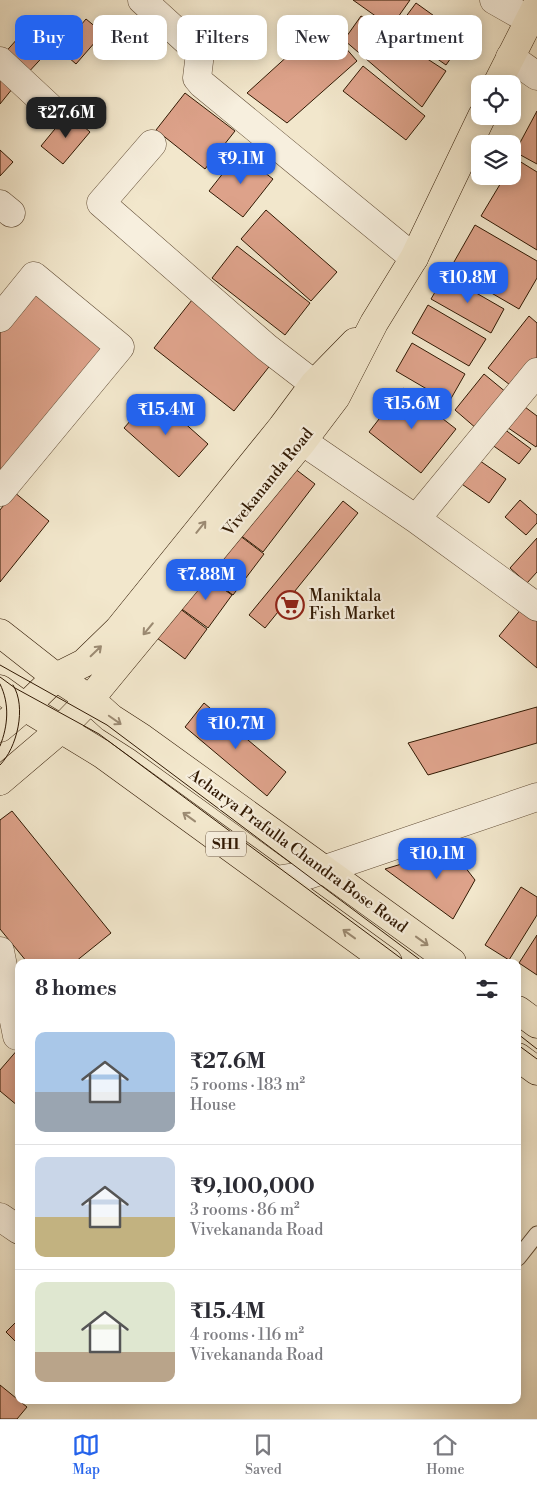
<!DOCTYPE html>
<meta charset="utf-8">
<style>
body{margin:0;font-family:"Libre Bodoni",serif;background:#f2f2f3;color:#2b2b33;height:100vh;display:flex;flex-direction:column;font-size:19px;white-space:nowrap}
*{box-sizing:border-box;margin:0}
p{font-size:16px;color:#7c7c81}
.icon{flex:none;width:28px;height:28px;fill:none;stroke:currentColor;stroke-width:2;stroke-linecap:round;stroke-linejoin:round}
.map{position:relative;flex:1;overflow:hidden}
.sheet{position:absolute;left:15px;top:959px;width:506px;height:445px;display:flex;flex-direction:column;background:#fff;border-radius:10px;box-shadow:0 2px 12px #0003}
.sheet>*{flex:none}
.top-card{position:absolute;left:15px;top:15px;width:508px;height:45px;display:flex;gap:10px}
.tools{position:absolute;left:471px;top:75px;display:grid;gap:10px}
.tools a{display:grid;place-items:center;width:50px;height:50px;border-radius:10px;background:#fff;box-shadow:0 2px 12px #0003;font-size:25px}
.price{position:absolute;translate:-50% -42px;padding:0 11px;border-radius:10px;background:#2563eb;color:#fff;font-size:16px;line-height:32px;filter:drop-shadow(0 1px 2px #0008)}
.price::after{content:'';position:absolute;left:50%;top:30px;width:15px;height:11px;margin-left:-8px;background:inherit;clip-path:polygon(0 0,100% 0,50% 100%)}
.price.selected{background:#222;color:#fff}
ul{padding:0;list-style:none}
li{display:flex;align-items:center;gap:15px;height:125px;padding:0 20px}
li+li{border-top:1px solid #e1e1e2}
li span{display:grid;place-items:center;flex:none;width:140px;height:100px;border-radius:10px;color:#555}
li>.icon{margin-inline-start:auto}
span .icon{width:60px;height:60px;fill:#fffc;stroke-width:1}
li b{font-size:21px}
h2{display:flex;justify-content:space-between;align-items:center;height:60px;padding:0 20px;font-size:21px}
.tag{padding:0 18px;border-radius:10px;background:#fff;box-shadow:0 2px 12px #0003;font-size:18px;line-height:45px}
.tag.selected{background:#2563eb;color:#fff}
.dock{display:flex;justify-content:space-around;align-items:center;height:70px;border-top:1px solid #e1e1e2;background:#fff;font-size:14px;color:#7c7c81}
.dock a{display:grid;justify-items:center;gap:2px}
.dock .selected{color:#2563eb}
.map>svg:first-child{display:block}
.building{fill:#dda28a;stroke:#311903}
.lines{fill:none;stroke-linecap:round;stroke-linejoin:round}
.service-casing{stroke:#614c35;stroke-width:17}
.minor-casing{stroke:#614c35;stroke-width:29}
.tertiary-casing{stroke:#614c35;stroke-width:29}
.primary-casing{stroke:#311903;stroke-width:29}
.service{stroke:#f7efde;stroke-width:15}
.minor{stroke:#f7efde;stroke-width:28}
.tertiary{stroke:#f7efde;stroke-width:28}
.primary{stroke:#f2e7cc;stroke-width:28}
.tram{stroke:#311903;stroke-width:1}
.oneway{stroke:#9b8a72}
.labels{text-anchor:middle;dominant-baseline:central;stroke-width:4.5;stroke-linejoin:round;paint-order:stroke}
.shield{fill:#f7efde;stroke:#6c5945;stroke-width:1}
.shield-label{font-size:15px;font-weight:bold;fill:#311903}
.street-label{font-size:16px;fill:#311903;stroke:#f7efde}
.poi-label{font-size:16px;fill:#311903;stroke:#f7efde;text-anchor:start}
</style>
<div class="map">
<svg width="537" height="1419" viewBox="0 0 537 1419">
<rect width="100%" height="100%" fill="#f2e7cc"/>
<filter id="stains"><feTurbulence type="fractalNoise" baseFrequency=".004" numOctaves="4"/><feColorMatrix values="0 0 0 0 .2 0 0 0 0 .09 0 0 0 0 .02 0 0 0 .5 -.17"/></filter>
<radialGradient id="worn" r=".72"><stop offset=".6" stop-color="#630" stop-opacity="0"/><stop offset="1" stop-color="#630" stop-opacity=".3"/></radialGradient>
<path class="building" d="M353,0H410L391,27Z
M416,3L465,38L446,65L396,30Z
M361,16L446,71L422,107L344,40Z
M86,19L103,33L76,64L60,50Z
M324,23L357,61L287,123L247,93Z
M27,28L50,49L25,76L2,56Z
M363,66L425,116L406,140L343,91Z
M0,68L17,83L0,104Z
M185,93L235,131L205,169L156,130Z
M537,111V164L515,152Z
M68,113L90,132L63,164L41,146Z
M0,150L13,162L0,176Z
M239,153L273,179L243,217L209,191Z
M516,159L537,172V250L481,216L505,176H512V164Z
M266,210L337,272L311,301L241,239Z
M475,225L537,261V278L519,309L450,269Z
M237,246L310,303L285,335L212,278Z
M445,275L504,309L491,333L431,299Z
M32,286L107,346L0,480V325Z
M192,300L272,363L234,411L154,348Z
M428,305L486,339L469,366L412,333Z
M529,316L537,323V358L514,388L488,368Z
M412,343L465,374L449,402L396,371Z
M484,374L507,393L477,429L455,410Z
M403,388L456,429L421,473L369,432Z
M153,395L208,444L179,477L124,428Z
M517,401L537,416V445L536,447L501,423Z
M500,426L531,449L519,464L488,442Z
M473,456L506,479L489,503L456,480Z
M286,462L315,484L263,552L235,531Z
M14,492L49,521L0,582V510Z
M520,500L537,515V523L526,535L505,517Z
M343,501L358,513L265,628L249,615Z
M235,532L264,554L233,595L204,574Z
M537,538V572L527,583L510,568Z
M203,575L232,595L208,628L179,607Z
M179,608L207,629L185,659L157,638Z
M522,608L537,621V668L499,636Z
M204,703L286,772L267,796L185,727Z
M537,707V743L428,775L408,743Z
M12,811L111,933L75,962H27L0,929V820Z
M451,849L475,880L453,919L385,869Z
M521,887L537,897V915L509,960L485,945Z
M537,935V975L519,963Z
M19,1048V1105L18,1106L0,1091V1070Z
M19,1319V1345L6,1332Z
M0,1385L27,1407L17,1419H0Z"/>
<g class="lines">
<defs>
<path id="service" d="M518,1258L537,1234"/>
<path id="minor" d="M142,0L200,53L197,78L202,84L414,258
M494,0L529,20
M510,57L537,76
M0,61L58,115
M152,144L101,203L266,347L314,384L334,396
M0,204L11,213
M0,318L34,276L120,347L0,492
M283,428L416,519L537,607
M416,519L537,372
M0,951L17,1036
M0,1217L19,1230"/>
<path id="tertiary" d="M276,880L308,875L537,797"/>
<path id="primary" d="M497,84L537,5
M0,633L56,677L90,699L111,718L142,738L452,962
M0,689L25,707L102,754L388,962
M0,728L25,707L56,677L84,663L118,630L282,427L314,384L355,342
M0,781L60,730L90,699L302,442L336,397L374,323L414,258L482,116
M518,1010L537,1024
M518,1057L537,1071"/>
</defs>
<use href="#service" class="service-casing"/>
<use href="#minor" class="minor-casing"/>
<use href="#tertiary" class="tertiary-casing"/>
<use href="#primary" class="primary-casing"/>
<use href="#service" class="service"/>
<use href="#minor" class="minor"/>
<use href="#tertiary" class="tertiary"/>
<use href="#primary" class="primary"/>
<path class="tram" d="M0,665L107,725L423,962
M0,677L15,688L99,734L406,962
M0,684C10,704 8,726 0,746
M0,765C17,748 27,707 13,685
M518,1034L537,1049
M518,1045L537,1059"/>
</g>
<defs><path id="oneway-shaft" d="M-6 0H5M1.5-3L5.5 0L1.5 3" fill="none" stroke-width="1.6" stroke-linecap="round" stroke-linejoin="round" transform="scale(1.25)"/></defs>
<g class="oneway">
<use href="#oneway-shaft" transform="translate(201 527) rotate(-51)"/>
<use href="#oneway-shaft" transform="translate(148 629) rotate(130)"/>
<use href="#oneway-shaft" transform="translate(96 651) rotate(-44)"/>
<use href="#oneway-shaft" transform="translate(115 720) rotate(35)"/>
<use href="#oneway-shaft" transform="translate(189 817) rotate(-144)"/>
<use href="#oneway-shaft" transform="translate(349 934) rotate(-144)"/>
<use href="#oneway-shaft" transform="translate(422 941) rotate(36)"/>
</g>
<defs>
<symbol id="supermarket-ring" viewBox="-11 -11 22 22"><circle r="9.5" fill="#f7efde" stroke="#8f2418" stroke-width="1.5"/><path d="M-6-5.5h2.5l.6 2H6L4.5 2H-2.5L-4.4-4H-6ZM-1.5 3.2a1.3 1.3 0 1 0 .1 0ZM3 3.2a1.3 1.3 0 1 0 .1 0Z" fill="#8f2418"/></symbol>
</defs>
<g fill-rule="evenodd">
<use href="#supermarket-ring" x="274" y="589" width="32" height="32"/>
</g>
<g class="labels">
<rect class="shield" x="206" y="831.5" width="40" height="25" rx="4"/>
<g class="shield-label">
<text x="226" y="844">SH1</text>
</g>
<g class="street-label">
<text transform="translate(268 482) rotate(-51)">Vivekananda Road</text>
<text transform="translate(298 851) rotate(36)">Acharya Prafulla Chandra Bose Road</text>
</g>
<g class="poi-label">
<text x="309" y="596">Maniktala<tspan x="309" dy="18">Fish Market</tspan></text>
</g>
</g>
<rect width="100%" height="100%" filter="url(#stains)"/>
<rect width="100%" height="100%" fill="url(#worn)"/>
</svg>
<div class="tools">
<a><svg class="icon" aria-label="locate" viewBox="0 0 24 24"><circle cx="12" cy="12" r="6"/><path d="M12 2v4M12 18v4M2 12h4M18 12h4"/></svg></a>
<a><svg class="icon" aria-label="layers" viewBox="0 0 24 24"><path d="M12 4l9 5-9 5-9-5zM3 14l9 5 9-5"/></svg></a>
</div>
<b class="price selected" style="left:66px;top:139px">₹27.6M</b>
<b class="price" style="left:241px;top:185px">₹9.1M</b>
<b class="price" style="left:468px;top:304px">₹10.8M</b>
<b class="price" style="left:412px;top:430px">₹15.6M</b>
<b class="price" style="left:166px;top:436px">₹15.4M</b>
<b class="price" style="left:206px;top:601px">₹7.88M</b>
<b class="price" style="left:236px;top:750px">₹10.7M</b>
<b class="price" style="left:437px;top:880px">₹10.1M</b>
<div class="top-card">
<a class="tag selected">Buy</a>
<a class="tag">Rent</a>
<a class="tag">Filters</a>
<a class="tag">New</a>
<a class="tag">Apartment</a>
</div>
<section class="sheet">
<h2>8 homes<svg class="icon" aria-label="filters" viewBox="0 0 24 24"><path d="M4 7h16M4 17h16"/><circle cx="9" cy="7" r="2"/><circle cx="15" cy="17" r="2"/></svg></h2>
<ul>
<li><span style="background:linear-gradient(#a9c7e8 60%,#9aa5b1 0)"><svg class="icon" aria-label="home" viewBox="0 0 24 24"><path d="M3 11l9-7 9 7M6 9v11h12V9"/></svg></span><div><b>₹27.6M</b><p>5 rooms · 183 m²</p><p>House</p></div></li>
<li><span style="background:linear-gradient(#c9d6e8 60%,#c2b280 0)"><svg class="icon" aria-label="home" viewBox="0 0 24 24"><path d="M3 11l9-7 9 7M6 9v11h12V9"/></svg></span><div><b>₹9,100,000</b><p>3 rooms · 86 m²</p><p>Vivekananda Road</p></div></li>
<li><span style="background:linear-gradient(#dfe7d0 70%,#b9a48a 0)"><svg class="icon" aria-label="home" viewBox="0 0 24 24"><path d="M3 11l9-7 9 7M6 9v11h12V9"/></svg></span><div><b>₹15.4M</b><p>4 rooms · 116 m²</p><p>Vivekananda Road</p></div></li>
</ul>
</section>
</div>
<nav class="dock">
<a class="selected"><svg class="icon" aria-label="map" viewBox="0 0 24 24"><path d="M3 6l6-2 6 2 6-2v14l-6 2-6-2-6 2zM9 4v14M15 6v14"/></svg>Map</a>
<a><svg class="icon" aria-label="saved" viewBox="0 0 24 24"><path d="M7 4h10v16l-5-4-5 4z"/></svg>Saved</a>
<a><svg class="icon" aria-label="home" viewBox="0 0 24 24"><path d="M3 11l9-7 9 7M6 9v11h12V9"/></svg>Home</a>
</nav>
